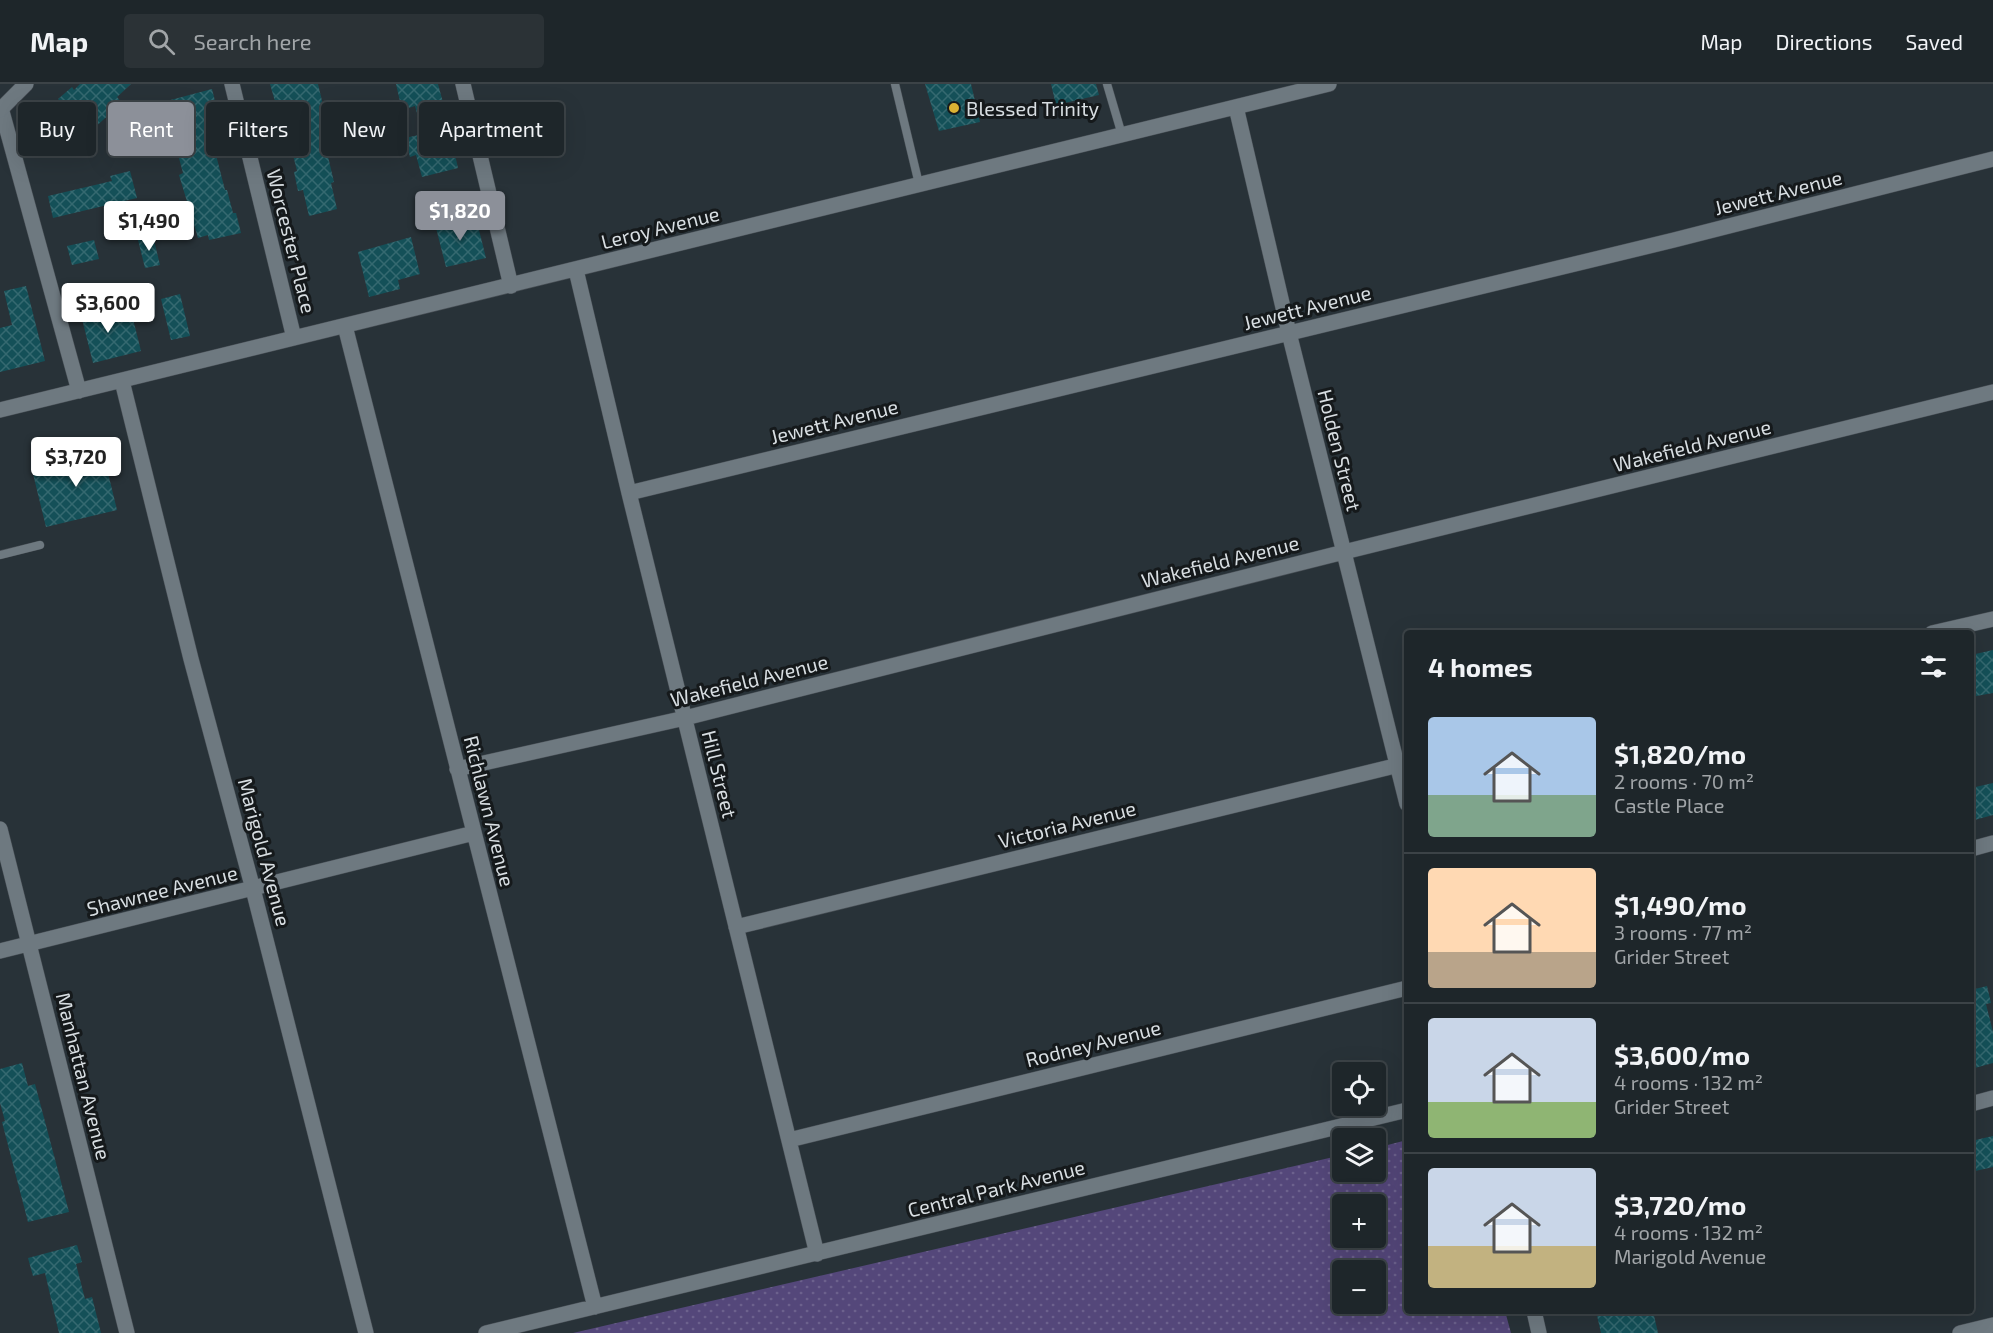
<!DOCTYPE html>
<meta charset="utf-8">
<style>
body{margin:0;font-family:"Exo 2",sans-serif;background:#2b3236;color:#f1f3f6;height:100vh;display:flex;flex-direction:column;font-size:22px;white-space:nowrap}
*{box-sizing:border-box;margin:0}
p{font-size:20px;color:#a1a5a8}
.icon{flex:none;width:33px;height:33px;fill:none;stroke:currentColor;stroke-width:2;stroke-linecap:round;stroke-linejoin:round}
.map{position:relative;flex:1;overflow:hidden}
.drawer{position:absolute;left:1404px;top:546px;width:570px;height:684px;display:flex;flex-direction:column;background:#1e262a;border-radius:6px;box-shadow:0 6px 24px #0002,0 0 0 2px #3c4347}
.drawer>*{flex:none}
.top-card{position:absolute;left:18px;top:18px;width:570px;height:54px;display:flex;gap:12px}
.controls{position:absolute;left:1332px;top:978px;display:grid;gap:12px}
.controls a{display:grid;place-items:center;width:54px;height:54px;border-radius:6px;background:#1e262a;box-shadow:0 6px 24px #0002,0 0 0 2px #3c4347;font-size:30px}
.price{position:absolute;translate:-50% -51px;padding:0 14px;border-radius:6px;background:#fff;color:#222;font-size:20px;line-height:39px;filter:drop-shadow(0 2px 3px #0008)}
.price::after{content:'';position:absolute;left:50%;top:36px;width:18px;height:14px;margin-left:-9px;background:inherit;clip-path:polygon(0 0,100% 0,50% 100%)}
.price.selected{background:#8c9099;color:#fff}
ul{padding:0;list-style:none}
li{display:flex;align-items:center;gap:18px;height:150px;padding:0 24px}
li+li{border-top:2px solid #3c4347}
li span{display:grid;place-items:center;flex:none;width:168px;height:120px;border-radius:6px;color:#555}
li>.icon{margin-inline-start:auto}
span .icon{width:72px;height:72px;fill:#fffc;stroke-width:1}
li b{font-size:26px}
h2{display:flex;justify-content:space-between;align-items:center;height:72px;padding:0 24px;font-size:26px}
.pill{padding:0 21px;border-radius:6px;background:#1e262a;box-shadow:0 6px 24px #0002,0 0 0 2px #3c4347;font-size:21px;line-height:54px}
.pill.selected{background:#8c9099;color:#fff}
header{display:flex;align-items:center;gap:36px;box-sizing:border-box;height:84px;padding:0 30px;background:#1e262a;border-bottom:2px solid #3c4347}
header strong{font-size:28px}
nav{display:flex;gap:33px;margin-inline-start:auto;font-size:21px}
.search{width:420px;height:54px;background:#2b3236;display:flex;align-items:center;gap:15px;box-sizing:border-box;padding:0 21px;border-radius:6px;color:#a1a5a8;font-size:22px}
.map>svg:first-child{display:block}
.grass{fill:url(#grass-dots);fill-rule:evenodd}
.building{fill:url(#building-cross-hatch)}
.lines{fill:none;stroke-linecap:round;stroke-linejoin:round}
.lane-casing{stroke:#495056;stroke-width:9}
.street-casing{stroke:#495056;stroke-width:16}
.secondary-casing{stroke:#495056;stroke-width:16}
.lane{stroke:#6e7980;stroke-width:8}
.street{stroke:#6e7980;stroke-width:15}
.secondary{stroke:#6e7980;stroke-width:15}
.poi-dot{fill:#dbb233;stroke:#15191b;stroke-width:2}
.labels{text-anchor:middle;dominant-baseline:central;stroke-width:6;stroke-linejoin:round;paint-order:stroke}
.poi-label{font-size:20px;fill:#d8dee2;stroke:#15191b;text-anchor:start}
.street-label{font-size:20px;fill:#d8dee2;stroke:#15191b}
</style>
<header>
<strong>Map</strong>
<div class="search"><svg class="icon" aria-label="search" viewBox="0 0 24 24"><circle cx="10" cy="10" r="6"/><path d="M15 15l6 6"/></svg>Search here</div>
<nav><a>Map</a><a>Directions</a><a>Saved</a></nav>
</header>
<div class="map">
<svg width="1993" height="1249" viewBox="0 0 1993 1249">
<defs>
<pattern id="grass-dots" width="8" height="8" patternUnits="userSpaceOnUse" patternTransform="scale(1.5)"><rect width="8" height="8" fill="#54477a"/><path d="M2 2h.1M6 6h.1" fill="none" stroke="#6c618d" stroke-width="1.8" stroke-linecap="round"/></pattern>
<pattern id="building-cross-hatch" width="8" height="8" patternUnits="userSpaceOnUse" patternTransform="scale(1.5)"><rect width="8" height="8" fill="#145058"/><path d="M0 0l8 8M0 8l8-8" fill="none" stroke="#356970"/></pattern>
</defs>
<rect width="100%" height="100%" fill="#283238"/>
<path class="grass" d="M1407,1056V1227H1505L1511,1249H573L1342,1071V1088H1376V1064ZM1342,1120H1376V1154H1342ZM1342,1186H1376V1220H1342Z"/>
<path class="building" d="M80,0H131L117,13L122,19L93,45L89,40L83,44L58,15L72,3L74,6Z
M270,0H318L323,21L319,22L325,46L322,47L334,98L331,99L337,125L309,132L303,106L298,107L294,88L297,87L289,55L286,56Z
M396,0H438L444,22L448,21L452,37L443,39L450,67L454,66L458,84L422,93L416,71L410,73L405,54L423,50L415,22L402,26Z
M925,0H971L980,38L939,47Z
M1051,0H1096L1099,11L1056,21Z
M212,5L217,25L205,28L225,106H227L233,129H236L241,149L209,156L208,151L198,154L179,91L183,89L176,63L185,60L180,37L163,18Z
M130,87L137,114L53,134L48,112L112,97L110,92Z
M476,134L486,174L446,183L435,140L454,135L455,139Z
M153,152L160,181L145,184L138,156Z
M411,153L420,190L398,196L400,205L369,213L358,168Z
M94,156L99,175L72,181L67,162Z
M26,202L45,277L0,288V244L12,241L4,207Z
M180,210L190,252L171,256L161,215Z
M102,218L107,237L132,231L141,267L93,279L79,223Z
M101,360L117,426L46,443L33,390L68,381L65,369Z
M1993,566V609L1971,613V571Z
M1993,699V731L1971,737V704Z
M1987,902L1991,919L1986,920L1993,948V979L1971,985V906Z
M22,979L28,1002L35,1000L69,1128L28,1138L2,1038L5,1037L0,1019V985Z
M1993,1052V1083L1971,1088V1057Z
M77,1161L82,1178L76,1180L85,1215L92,1213L101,1249H59L45,1189L33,1192L28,1174Z
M1596,1227H1653L1658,1249H1601Z"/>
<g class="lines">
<defs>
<path id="lane" d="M895,0L919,100
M1107,0L1122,51
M0,471L40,461"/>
<path id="street" d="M232,0L294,254
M463,0L511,202
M1236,23L1289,249L1407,720
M1,24L79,307
M576,186L629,409L817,1170
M345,242L595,1223
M122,297L191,575L253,805L366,1249
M0,326L1329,0
M629,409L1674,156L1993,75
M1932,549L1993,535
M457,685L685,634L1344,468L1993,308
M0,745L127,1249
M1971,765L1993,759
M736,843L1407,679
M0,867L474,749
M1971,1020L1993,1014
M789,1056L1407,904
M1534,1227L1539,1249
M486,1249L1407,1026
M1960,1249L1993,1241"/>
<path id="secondary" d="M0,26L26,0"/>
</defs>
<use href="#lane" class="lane-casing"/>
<use href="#street" class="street-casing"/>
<use href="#secondary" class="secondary-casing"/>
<use href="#lane" class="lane"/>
<use href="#street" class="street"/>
<use href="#secondary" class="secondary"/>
</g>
<circle class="poi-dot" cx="954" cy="24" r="6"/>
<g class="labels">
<g class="poi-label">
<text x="966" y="24">Blessed Trinity</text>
</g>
<g class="street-label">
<text transform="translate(1778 108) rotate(-14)">Jewett Avenue</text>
<text transform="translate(660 143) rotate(-14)">Leroy Avenue</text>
<text transform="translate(292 157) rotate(76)">Worcester Place</text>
<text transform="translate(1307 223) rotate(-14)">Jewett Avenue</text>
<text transform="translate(834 337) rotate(-14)">Jewett Avenue</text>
<text transform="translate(1692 361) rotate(-14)">Wakefield Avenue</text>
<text transform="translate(1340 366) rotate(76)">Holden Street</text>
<text transform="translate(1220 477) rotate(-14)">Wakefield Avenue</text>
<text transform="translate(749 596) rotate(-14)">Wakefield Avenue</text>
<text transform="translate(720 690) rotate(76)">Hill Street</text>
<text transform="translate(490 727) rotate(76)">Richlawn Avenue</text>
<text transform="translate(1067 740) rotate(-14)">Victoria Avenue</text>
<text transform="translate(265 768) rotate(75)">Marigold Avenue</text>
<text transform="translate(162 806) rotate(-14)">Shawnee Avenue</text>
<text transform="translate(1093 959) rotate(-14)">Rodney Avenue</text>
<text transform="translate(84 992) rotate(76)">Manhattan Avenue</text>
<text transform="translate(996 1104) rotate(-14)">Central Park Avenue</text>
</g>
</g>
</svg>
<div class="controls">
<a><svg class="icon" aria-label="locate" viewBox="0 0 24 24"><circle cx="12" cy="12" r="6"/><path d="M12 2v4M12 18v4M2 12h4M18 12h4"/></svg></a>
<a><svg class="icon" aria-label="layers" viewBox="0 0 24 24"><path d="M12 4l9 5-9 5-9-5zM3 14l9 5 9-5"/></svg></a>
<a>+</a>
<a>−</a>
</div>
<b class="price selected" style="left:460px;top:158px">$1,820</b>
<b class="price" style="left:149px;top:168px">$1,490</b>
<b class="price" style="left:108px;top:250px">$3,600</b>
<b class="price" style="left:76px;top:404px">$3,720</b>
<div class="top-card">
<a class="pill">Buy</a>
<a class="pill selected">Rent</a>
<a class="pill">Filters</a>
<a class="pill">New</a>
<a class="pill">Apartment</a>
</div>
<section class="drawer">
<h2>4 homes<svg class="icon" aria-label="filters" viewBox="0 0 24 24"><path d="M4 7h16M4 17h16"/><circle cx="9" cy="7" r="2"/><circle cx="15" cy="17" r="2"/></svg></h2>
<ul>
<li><span style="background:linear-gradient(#a9c7e8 65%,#7fa58c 0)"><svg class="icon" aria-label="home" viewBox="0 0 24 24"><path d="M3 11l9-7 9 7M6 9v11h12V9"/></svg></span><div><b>$1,820/mo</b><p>2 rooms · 70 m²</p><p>Castle Place</p></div></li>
<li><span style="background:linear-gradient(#ffd9b3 70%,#b9a48a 0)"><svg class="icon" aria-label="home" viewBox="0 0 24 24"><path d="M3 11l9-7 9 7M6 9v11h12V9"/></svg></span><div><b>$1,490/mo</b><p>3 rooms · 77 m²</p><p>Grider Street</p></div></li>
<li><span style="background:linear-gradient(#c9d6e8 70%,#8fb573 0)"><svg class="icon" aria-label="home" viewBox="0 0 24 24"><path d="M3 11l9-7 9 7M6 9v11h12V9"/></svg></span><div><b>$3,600/mo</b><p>4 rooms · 132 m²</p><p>Grider Street</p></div></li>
<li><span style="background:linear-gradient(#c9d6e8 65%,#c2b280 0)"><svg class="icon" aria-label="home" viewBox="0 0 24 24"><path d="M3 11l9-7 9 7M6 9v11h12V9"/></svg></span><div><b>$3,720/mo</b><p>4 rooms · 132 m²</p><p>Marigold Avenue</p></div></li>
</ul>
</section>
</div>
